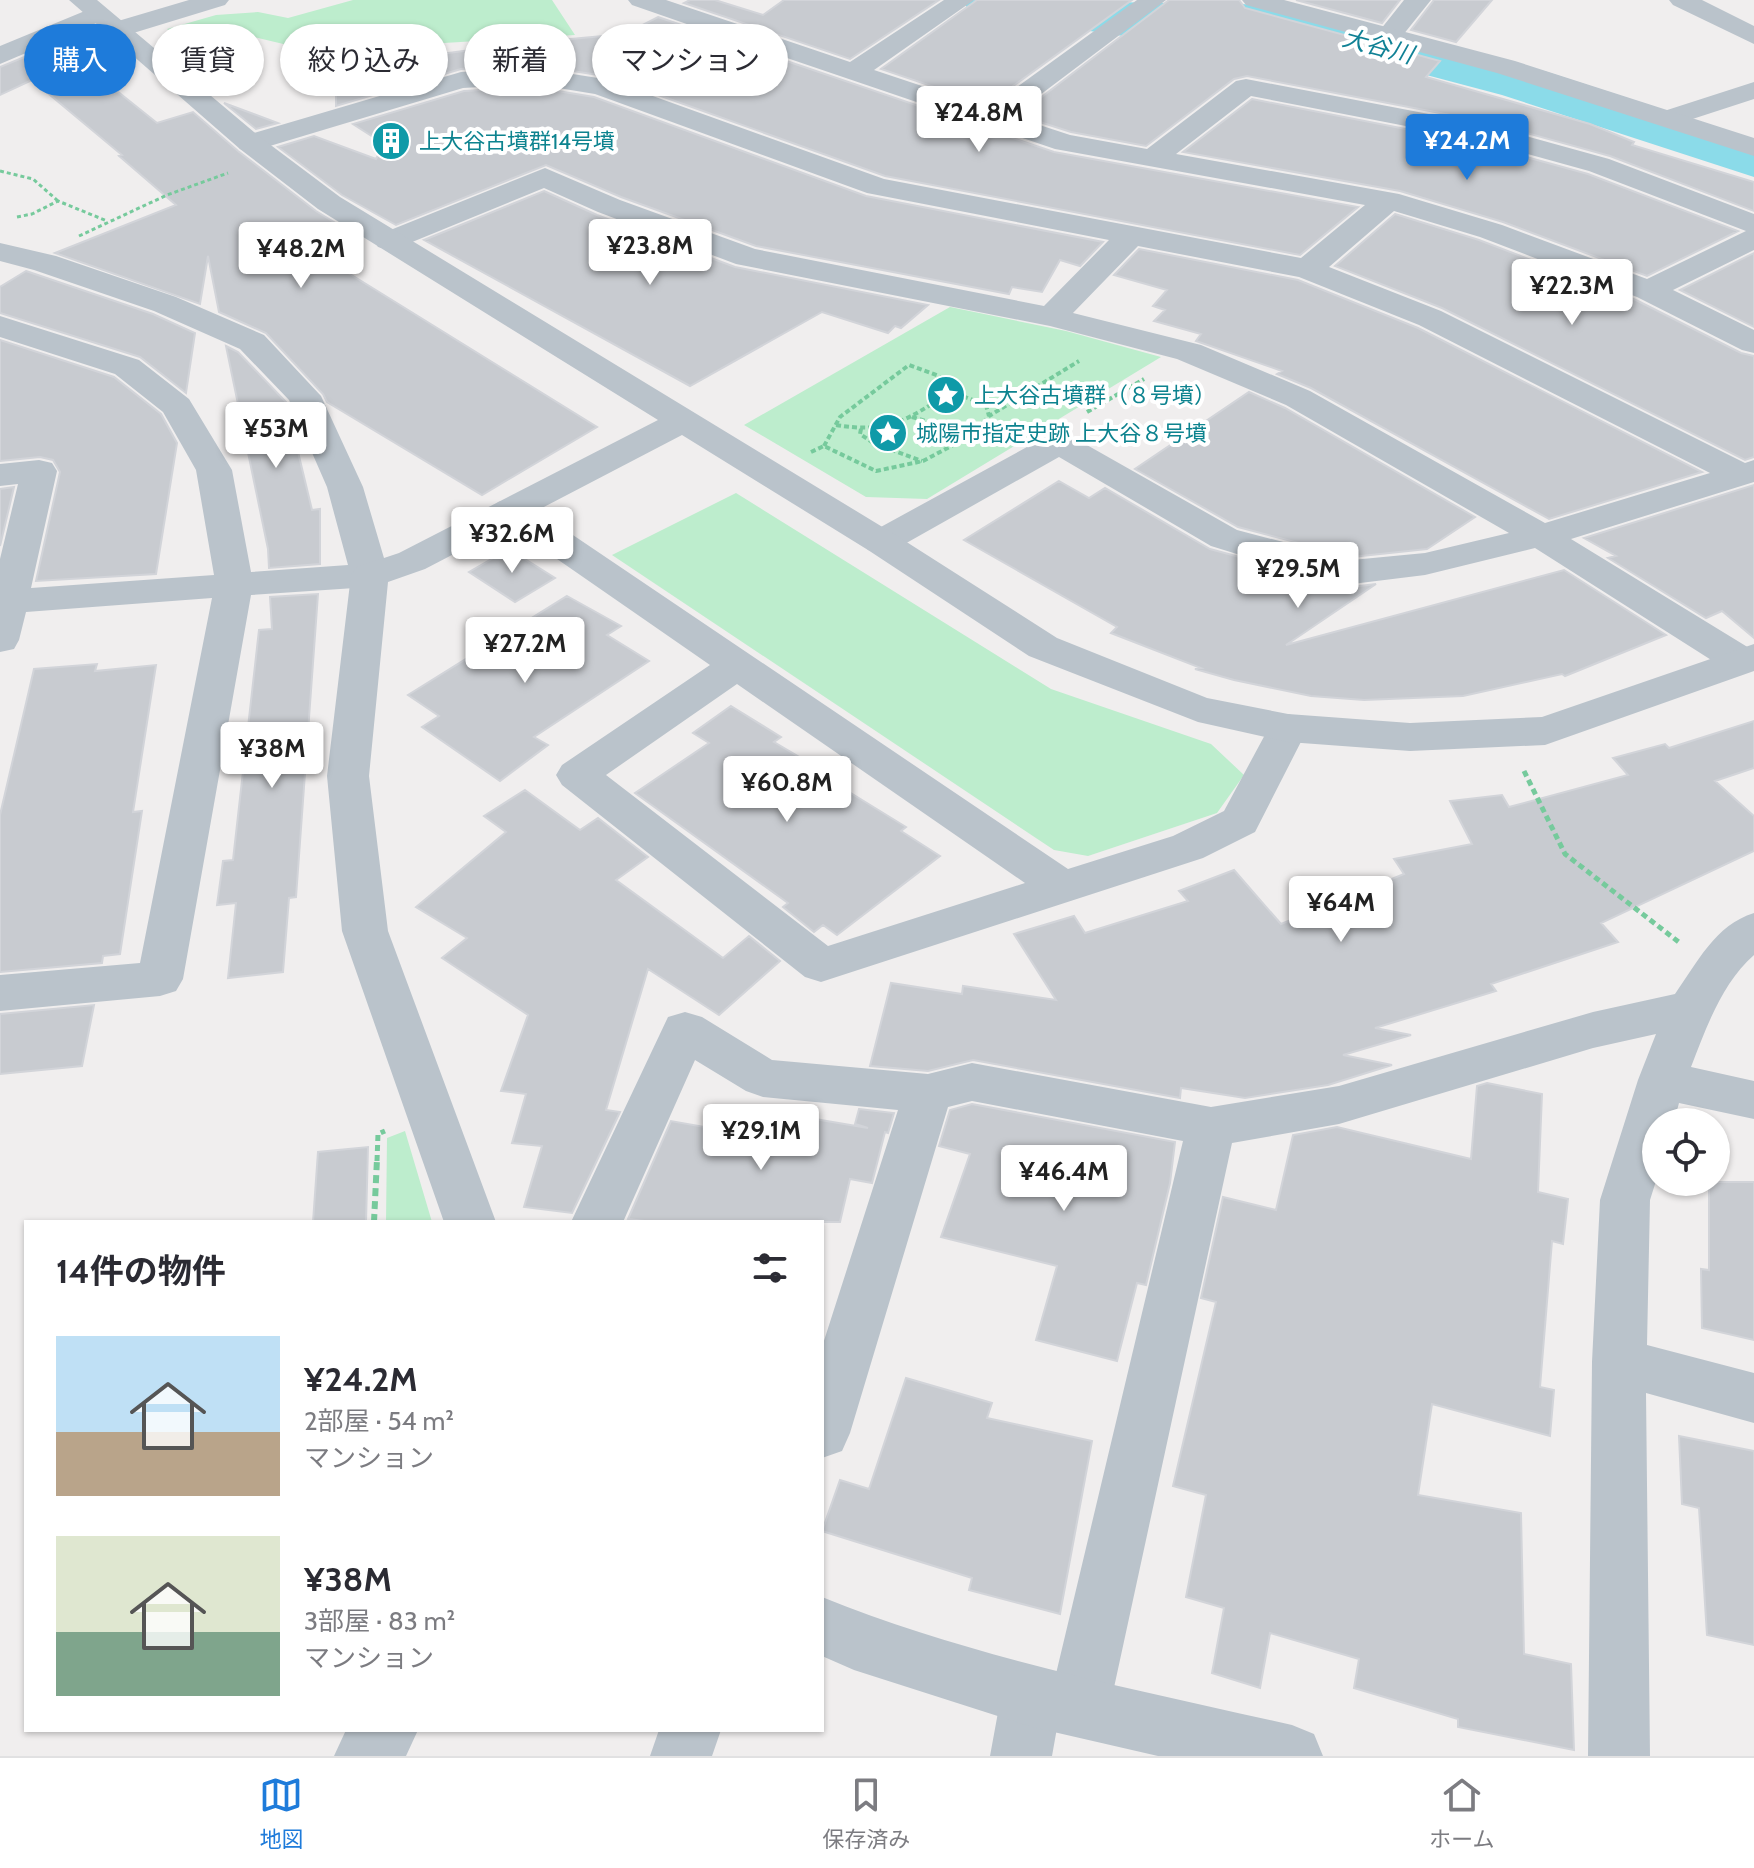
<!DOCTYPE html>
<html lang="ja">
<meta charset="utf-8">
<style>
body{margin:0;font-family:Cabin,"Noto Sans JP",sans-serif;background:#f2f2f3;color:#2b2b33;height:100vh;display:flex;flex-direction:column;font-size:30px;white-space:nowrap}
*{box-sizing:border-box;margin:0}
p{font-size:26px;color:#7c7c81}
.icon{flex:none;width:44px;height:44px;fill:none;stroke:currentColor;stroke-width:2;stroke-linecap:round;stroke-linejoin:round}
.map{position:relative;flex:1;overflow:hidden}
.details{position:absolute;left:24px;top:1220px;width:800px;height:512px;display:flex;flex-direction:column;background:#fff;border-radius:0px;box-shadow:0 2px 6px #0004}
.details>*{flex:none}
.guide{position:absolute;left:24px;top:24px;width:800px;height:72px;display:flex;gap:16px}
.buttons{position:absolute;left:1642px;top:1108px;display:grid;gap:16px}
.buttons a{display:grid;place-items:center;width:88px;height:88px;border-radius:50%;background:#fff;box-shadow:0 2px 6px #0004;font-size:40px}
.price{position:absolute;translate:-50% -68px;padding:0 18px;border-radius:8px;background:#fff;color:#222;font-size:26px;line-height:52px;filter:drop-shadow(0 2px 4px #0008)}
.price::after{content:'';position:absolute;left:50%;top:48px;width:24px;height:18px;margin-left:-12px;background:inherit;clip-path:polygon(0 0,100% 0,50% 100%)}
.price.selected{background:#1e7bda;color:#fff}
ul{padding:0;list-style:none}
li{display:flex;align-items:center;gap:24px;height:200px;padding:0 32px}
li span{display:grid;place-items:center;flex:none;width:224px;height:160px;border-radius:0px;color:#555}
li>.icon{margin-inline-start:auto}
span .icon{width:96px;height:96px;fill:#fffc;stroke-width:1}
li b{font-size:34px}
h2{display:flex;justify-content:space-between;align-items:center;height:96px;padding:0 32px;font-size:34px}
.tag{padding:0 28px;border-radius:36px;background:#fff;box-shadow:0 2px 6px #0004;font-size:28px;line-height:72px}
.tag.selected{background:#1e7bda;color:#fff}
.tabs{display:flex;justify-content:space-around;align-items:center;height:112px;border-top:2px solid #e1e1e2;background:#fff;font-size:22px;color:#7c7c81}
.tabs a{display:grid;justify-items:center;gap:4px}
.tabs .selected{color:#1e7bda}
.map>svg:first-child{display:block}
.green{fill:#bdedcd}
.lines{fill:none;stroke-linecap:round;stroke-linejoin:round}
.river{fill:#8bdbe9;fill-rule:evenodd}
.building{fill:#c8cbd0;stroke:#d2d4d9;stroke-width:2}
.path-far3{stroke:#76ca9c;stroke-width:3;stroke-dasharray:4 3;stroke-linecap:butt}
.path-far2{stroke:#76ca9c;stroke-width:4;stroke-dasharray:5 3;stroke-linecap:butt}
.path-far1{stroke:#76ca9c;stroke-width:5;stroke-dasharray:6 4;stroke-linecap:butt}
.path{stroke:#76ca9c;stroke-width:6;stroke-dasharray:8 5;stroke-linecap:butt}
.minor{fill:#bac3cb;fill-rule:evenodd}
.tertiary{fill:#bac3cb;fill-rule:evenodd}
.labels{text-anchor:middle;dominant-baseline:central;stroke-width:8;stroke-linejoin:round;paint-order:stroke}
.far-culture-label{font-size:22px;fill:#0d838f;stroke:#fff;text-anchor:start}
.far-water-label{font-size:24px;font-style:italic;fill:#108195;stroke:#fff}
</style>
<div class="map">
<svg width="1754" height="1756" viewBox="0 0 1754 1756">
<rect width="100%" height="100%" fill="#f0eeee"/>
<path class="green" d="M353,0H552L575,35L444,43L354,68H319L300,48L250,36L189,47L167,29L216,15L258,12L288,18Z
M950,307L1066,331L1161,357L927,499L866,497L744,425Z
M736,493L1051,689L1211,744L1244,775L1217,813L1088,856L1054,850L612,555Z
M405,1131L432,1222H386L387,1138Z"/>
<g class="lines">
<path class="river" d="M962,0L1243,4L1315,12L1544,71L1754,139V177L1502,95L1313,45L1243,38L1130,37L989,16L970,12Z"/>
</g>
<path class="building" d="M690,0H715L763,15L784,0H939L850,59L684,3Z
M977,0H1132L987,105L881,69Z
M1169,0H1239L1245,8L1440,61L1426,77L1590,124L1634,142L1632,145L1754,182V211L1610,156L1487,122L1247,76L1234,79L1146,146L1071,132L1018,115Z
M1296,0H1400L1382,23Z
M1434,0H1492L1456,42L1411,30Z
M658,17L696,30L598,75L534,65L461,69L336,106V90L396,60L516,44L625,34Z
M728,41L1054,152L1358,207L1300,255L885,176L633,86Z
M46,48L83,57L77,59L157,123L193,112L238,151L316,211L347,230L329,261L597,427L482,495L327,402L323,394L266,333L219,312L208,256L200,304L55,253L176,205L119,156L122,155L32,80L0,95V67Z
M534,87L594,97L866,196L1103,242L1080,266L1060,260L1042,292L1012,287L1009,294L756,246L621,197L546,165L396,225L342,195L278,147L314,136L376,159L384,144L353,124L464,91Z
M1252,99L1472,142L1588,174L1738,231L1647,276L1503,222L1400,191L1183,152Z
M224,103L278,123L256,129Z
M544,191L597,215L735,267L928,305L901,328L895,326L888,333L822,312L690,386L424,240Z
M1395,214L1479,240L1636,300L1741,353L1754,356V457L1745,460L1442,308L1335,266Z
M1139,249L1298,280L1418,328L1702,472L1549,519L1311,388L1277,374L1282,371L1196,341L1201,334L1154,321L1165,310L1153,306L1167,290L1114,275Z
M1754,253V327L1680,290Z
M26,271L153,314L195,333L186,393L140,357L0,313V287Z
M0,340L114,377L161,414L177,443L156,574L36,581L60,472L53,460L40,457L0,461Z
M226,346L238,352L286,402L312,510L320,509V564L269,568L268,549Z
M1249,392L1285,408L1475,517L1427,549L1352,557L1238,527L1135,469Z
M1059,481L1089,498L1105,488L1210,549L1351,587L1376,584L1286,645L1564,570L1666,635L1565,676L1562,674L1463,696L1364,700L1311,696L1234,680L1195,669L1201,668L1111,633L1117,627L964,540Z
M1754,485V638L1722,611L1706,618L1608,558L1616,556L1584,538Z
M14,487L0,546V489Z
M509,549L555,578L515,602L469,572Z
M318,594L296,897L289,898L283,972L228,978L236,903L217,905L223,861L233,860L259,630L272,629L270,597Z
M567,596L621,626L607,635L649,661L534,737L548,745L500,781L422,727L439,716L408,695Z
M97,664L95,671L156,665L133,812L142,811L120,954L103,956L102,963L0,972V815L34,669Z
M731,706L781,737L774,742L845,784L841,787L906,827L901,831L940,856L837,935L823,925L814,932L783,907L788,903L635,793L709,743L693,733Z
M1754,721V768L1715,781L1754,816V851L1601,923L1618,942L1491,984L1496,991L1375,1028L1411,1035L1343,1055L1392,1065L1328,1085L1245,1098L1181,1088L1180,1098L973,1060L928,1071L870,1066L891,983L962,994L963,986L1056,1000L1014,934L1074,916L1085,933L1188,901L1179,891L1234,870L1281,924L1404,874L1394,859L1472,844L1450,801L1502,795L1509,807L1628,775L1613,758L1665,744L1669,748Z
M525,790L580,830L598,818L648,857L616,880L723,958L749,936L780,961L719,1015L648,969L606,1110L620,1112L572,1213L524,1207L542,1146L512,1143L526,1094L501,1091L528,1015L442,958L467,938L416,907L506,832L484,816Z
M94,1005L82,1066L0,1074V1014Z
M1487,1083L1542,1094L1538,1192L1568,1199L1563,1244L1552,1241L1540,1387L1554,1390L1550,1436L1432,1404L1418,1495L1521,1513L1524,1654L1571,1664L1574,1750L1458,1727V1719L1354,1688L1359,1659L1270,1633L1260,1688L1212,1673L1224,1608L1186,1597L1206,1495L1173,1486L1216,1302L1201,1298L1223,1197L1276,1210L1293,1135L1337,1127L1471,1159L1477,1086Z
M972,1104L1175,1142L1170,1183L1146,1285L1137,1283L1117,1361L1036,1340L1057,1266L941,1237L970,1154L939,1146L950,1110Z
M859,1109L894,1113L888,1133L885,1132L872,1183L850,1179L840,1222H653L628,1219L671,1121L783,1141L791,1115L868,1128L855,1124Z
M368,1147L366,1222H313L318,1152Z
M1709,1182H1754V1340L1702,1328L1701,1269L1709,1270Z
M906,1378L992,1403L987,1418L1092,1441L1060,1614L969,1590L972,1578L822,1531L840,1480L869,1489Z
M1679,1436L1754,1451V1645L1707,1635L1699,1508L1682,1504Z"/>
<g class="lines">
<path class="path-far3" d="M0,171L33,179L58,201
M17,217L32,214L58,201L107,221
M79,236L167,195L228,173"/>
<path class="path-far2" d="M1087,412L1144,379
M912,417L971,434
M836,425C892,434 906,419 952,392
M861,429L860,434L875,444L922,461
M824,446L840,417L909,365L939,376L952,392L986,405L989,416
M811,452L824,446L876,471L923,461L972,435L989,416L1079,361"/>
<path class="path-far1" d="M1524,771L1565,854L1680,943
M377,1161L378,1134L385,1131"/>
<path class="path" d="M374,1222L377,1159"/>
<path class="minor" d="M189,0H229L225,5L117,38L108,36L104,30L108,24Z
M628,0H666L850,62L944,0H974L874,70L988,108L1137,0H1166L1012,116L1070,135L1147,149L1236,81L1246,79L1486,125L1609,159L1754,214V250L1673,290L1754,330V353L1742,350L1637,297L1480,237L1394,211L1329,267L1441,311L1745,463L1754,460V482L1571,539L1754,651V670L1741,674L1727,670L1535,548L1425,575L1352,584L1266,563L1211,546L1059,457L894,550L881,553L868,550L863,542L868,534L1047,436L1059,433L1071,436L1237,530L1352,560L1425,553L1509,533L1286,405L1177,359L1050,326L736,264L598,212L544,188L400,247L389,250L378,247L374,241L378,235L545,168L620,200L755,249L1044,306L1109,240L867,193L595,94L534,84L463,88L250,152L240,149L236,143L240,137L461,72L534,68L598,78L704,30L632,5ZM728,38L1055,149L1365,205L1301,258L884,179L625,86ZM1251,96L1473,139L1589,171L1746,231L1647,279L1502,225L1399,194L1176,154ZM1138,246L1299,277L1419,325L1710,473L1545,523L1310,391L1201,345L1073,313Z
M1404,0H1431L1399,40H1381L1377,34Z
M1669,0H1702L1754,26V44L1673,5Z
M97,6L106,9L110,14L106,19L0,64V46Z
M1754,82V99L1671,126L1661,124L1657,118L1661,112Z
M0,243L56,256L176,297L264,335L321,396L363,487L389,575L383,583L370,587L251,595L183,979L176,991L160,996L0,1011V975L140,963L212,598L26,612L19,640L14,649L0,652V559L18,484L0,486V464L39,460L52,463L57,471L31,588L214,575L196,470L163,412L115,374L0,337V316L139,360L189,399L232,470L251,572L348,565L327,487L289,400L240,349L154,311L34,270L0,261Z
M511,499L524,502L1068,869L1173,836L1224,811L1274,718L1288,714L1302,718L1308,728L1255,832L1203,858L821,982L805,977L562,785L556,775L562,765L710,665L498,518L493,510L498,502ZM737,684L1025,883L828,946L606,775Z
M1754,913V955C1722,983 1706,1028 1691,1067L1754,1081V1119L1679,1103L1674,1122H1656V1181L1650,1200L1647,1345L1754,1373V1423L1646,1393L1650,1756H1588L1592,1362L1600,1200L1638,1080L1656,1034L1593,1048L1339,1124L1232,1143L1110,1706L1101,1728L1079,1737L1057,1728L1052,1756H990L1001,1696L1010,1674L1032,1665L1055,1678L1183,1141L972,1101L948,1107L850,1433L842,1451L822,1458V1347L898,1110L763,1097L746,1091L695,1060L623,1222H571L668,1017L685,1012L702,1017L772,1060L928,1074L972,1063L1211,1107L1339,1086L1593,1012L1675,994C1697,963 1715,925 1754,913Z
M346,1730H418L406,1756H334Z
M659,1730H721L712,1756H650Z"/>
<path class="tertiary" d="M69,0H97L260,137L340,197L894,534L1057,638L1207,698L1288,714L1410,723L1542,717L1754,644V671L1545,745L1410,751L1288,742L1198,722L1029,656L868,550L682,435L425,569L388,582L369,776L388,931L496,1222H444L342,931L327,776L351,575L357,567L399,553L658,420L318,209L240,149Z
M1242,0H1284L1515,61L1754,138V156L1497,73L1246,5Z
M822,1597C973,1658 1134,1689 1292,1725L1314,1734L1323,1756H1158L1032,1727L854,1670L822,1656Z"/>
</g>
<defs>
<symbol id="building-disc" viewBox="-11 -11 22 22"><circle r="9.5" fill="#0f9aa8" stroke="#fff"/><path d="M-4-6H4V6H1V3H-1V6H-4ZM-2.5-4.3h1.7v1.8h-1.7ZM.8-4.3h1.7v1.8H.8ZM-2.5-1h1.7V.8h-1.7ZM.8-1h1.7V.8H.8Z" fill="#fff"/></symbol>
<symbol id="sight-disc" viewBox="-11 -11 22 22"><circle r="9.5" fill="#0f9aa8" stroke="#fff"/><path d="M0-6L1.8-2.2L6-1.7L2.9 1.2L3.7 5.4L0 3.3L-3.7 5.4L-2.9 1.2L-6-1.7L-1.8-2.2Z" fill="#fff"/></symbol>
</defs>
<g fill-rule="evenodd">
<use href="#building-disc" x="369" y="119" width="44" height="44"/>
<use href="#sight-disc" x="924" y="373" width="44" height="44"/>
<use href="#sight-disc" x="866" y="411" width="44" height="44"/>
</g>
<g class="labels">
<g class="far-culture-label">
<text x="419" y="141">上大谷古墳群14号墳</text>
<text x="974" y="395">上大谷古墳群（８号墳）</text>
<text x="916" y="433">城陽市指定史跡 上大谷８号墳</text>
</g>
<g class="far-water-label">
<text transform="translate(1378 46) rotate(15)">大谷川</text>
</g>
</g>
</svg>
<div class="buttons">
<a><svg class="icon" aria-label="locate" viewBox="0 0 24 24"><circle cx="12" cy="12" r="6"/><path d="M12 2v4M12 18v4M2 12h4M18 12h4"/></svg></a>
</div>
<b class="price" style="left:979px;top:154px">¥24.8M</b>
<b class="price selected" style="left:1467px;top:182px">¥24.2M</b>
<b class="price" style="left:650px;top:287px">¥23.8M</b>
<b class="price" style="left:301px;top:290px">¥48.2M</b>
<b class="price" style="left:1572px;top:327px">¥22.3M</b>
<b class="price" style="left:276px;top:470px">¥53M</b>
<b class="price" style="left:512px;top:575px">¥32.6M</b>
<b class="price" style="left:1298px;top:610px">¥29.5M</b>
<b class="price" style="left:525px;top:685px">¥27.2M</b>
<b class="price" style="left:272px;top:790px">¥38M</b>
<b class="price" style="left:787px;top:824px">¥60.8M</b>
<b class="price" style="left:1341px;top:944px">¥64M</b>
<b class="price" style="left:761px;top:1172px">¥29.1M</b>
<b class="price" style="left:1064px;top:1213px">¥46.4M</b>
<div class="guide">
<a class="tag selected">購入</a>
<a class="tag">賃貸</a>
<a class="tag">絞り込み</a>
<a class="tag">新着</a>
<a class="tag">マンション</a>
</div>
<section class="details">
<h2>14件の物件<svg class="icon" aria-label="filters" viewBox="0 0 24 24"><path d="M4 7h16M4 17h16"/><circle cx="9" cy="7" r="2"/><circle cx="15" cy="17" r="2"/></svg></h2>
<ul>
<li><span style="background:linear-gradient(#bfe0f5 60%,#b9a48a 0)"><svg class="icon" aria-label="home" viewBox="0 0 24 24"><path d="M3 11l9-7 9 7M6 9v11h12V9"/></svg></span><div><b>¥24.2M</b><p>2部屋 · 54 m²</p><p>マンション</p></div></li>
<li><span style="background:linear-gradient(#dfe7d0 60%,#7fa58c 0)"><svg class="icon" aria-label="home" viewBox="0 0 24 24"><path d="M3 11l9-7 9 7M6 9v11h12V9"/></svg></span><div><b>¥38M</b><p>3部屋 · 83 m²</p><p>マンション</p></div></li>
</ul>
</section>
</div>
<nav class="tabs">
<a class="selected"><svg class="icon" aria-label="map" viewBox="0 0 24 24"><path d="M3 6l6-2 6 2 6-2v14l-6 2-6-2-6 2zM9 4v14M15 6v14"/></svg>地図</a>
<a><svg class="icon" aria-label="saved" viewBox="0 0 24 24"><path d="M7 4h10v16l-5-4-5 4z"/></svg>保存済み</a>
<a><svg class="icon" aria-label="home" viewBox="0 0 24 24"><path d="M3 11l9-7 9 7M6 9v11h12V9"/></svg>ホーム</a>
</nav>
